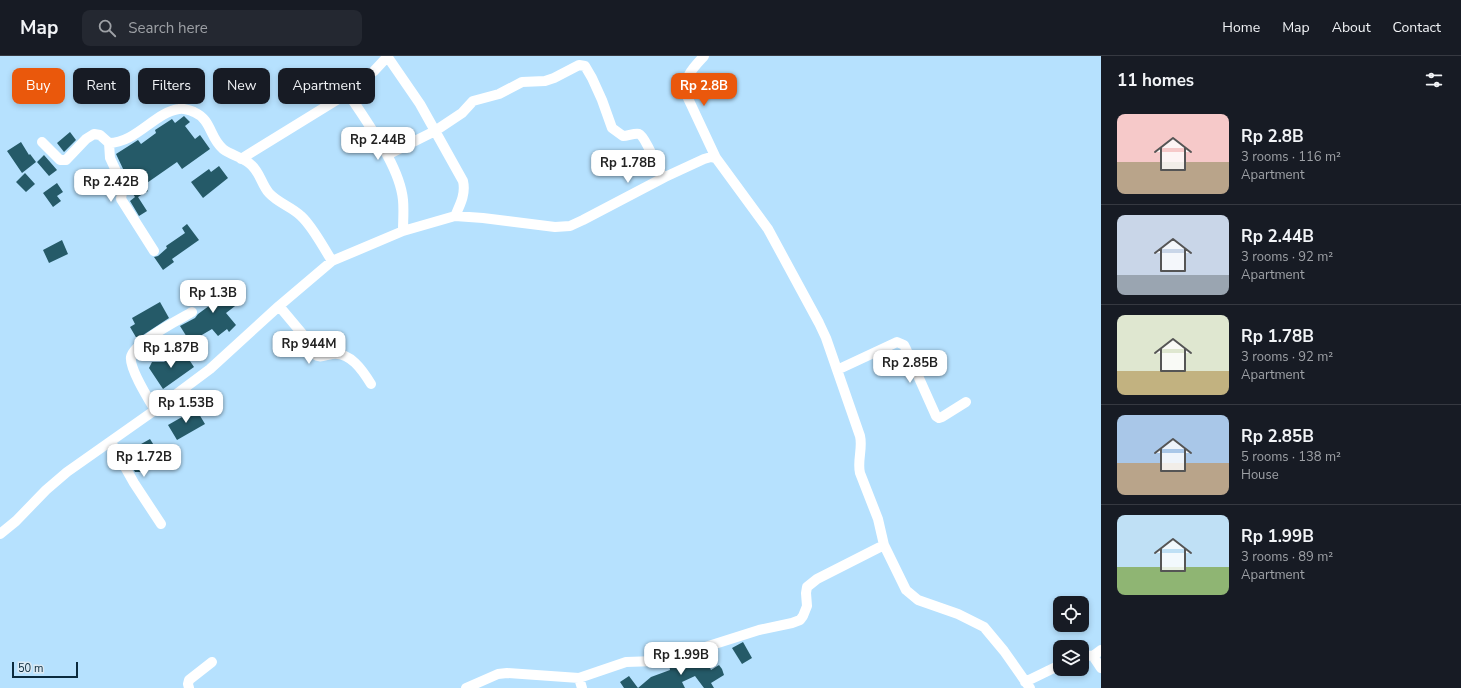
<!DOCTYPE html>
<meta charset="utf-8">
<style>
body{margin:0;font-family:"Nunito Sans",sans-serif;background:#242831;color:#f1f3f6;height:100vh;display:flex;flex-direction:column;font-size:15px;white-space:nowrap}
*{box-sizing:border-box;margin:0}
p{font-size:13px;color:#9ea1a6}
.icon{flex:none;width:22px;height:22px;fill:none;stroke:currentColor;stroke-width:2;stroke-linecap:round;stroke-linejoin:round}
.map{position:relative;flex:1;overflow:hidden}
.panel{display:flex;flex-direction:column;background:#171b24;width:360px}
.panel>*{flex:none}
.guide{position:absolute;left:12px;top:12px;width:380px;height:36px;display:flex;gap:8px}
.fabs{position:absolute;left:1053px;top:540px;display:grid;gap:8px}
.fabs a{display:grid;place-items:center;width:36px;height:36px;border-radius:8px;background:#171b24;box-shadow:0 2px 6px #0003;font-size:20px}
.scale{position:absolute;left:12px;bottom:10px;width:66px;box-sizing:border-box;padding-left:4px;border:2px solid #0b2b3e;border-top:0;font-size:11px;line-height:14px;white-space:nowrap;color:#0b2b3e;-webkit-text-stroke:3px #dbe9f3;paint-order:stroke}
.price{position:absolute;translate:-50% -34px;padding:0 9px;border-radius:8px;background:#fff;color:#222;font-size:13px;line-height:26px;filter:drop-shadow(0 1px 2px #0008)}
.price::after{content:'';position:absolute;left:50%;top:24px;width:12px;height:9px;margin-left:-6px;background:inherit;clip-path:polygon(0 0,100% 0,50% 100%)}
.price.selected{background:#ea580c;color:#fff}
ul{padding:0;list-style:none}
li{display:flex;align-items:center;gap:12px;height:100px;padding:0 16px}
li+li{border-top:1px solid #363941}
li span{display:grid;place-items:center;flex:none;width:112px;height:80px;border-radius:8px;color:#555}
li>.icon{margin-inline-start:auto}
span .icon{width:48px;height:48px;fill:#fffc;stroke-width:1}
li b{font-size:17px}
h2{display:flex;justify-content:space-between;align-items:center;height:48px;padding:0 16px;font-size:17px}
.tag{padding:0 14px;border-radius:8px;background:#171b24;box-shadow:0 2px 6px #0003;font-size:14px;line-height:36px}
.tag.selected{background:#ea580c;color:#fff}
header{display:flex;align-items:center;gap:24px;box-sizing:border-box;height:56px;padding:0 20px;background:#171b24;border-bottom:1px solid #363941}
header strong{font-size:19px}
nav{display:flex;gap:22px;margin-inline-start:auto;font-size:14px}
.search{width:280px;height:36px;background:#242831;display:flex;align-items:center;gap:10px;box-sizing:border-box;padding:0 14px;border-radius:8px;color:#9ea1a6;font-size:15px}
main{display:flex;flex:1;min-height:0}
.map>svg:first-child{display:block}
.building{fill:#255a68}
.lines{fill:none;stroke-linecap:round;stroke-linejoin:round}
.minor{stroke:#fff;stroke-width:10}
</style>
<header>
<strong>Map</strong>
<div class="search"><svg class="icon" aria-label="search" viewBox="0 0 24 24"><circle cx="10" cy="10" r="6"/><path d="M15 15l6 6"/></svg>Search here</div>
<nav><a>Home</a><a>Map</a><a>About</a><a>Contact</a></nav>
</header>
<main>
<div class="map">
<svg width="1101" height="632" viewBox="0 0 1101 632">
<rect width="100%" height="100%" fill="#b6e1fe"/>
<path class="building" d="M184,60L190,66L185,70L195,83L200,79L210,93L182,113L177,106L144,129L148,135L138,141L147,155L139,160L130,145L135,141L129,132V127L124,117H125L116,98L138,84L141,88L156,77L155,74L172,63L175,67Z
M70,76L76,84L64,96L57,87Z
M21,86L29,99L30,98L36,106L22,117L7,95Z
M44,99L57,114L49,120L37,106Z
M219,110L228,122L203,142L191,126L209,113L211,116Z
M25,117L35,128L26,136L16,126Z
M57,127L63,136L57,140L61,145L53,151L43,137Z
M187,168L199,184L172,203L174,206L163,214L154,201L158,200L167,192L166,190L185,177L182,172Z
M62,184L68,198L49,207L43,194Z
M221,224L225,231L227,230L239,247L226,257L236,269L229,276L227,273L218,280L212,273L190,286L180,270L195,262L198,258L213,247L210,242L212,241L208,232Z
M160,246L169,262L137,283L130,271L135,268L132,262Z
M182,293L194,311L163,333L149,312L152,306H164Z
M196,353L205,368L177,384L168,369Z
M150,383L155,391L160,388L168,402L143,416H135L125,397Z
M743,586L752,602L742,608L732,592Z
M705,601L711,614L719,609L722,613L724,619L711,627L714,632H704L695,620L682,626L685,632H624L620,626L629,620L638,632L651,621L670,614L669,608L673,607L675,612Z"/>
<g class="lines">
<path class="minor" d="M387,0L420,48L463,125C466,138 460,149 455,160
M704,0C693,12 684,20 686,38L716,102
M348,37C367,67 400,110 403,144C404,154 403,165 403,175
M42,86L60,104H66L86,83L94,78L100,79L109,87C136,87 155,56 179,53C184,52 189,54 194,56C212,64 209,81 223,93C231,99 241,101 249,107C260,115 261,128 269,137C278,147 292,151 301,160C313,171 323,191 332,205
M109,87L110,102L123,130L121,143L154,195
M387,99L435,75L462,57L473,45L499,38L522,26L545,25L554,22L579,9L585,10L592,22L602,44L612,72L623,80C628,80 634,77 639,78C645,80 659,115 663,122
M241,103L348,37L374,15L387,1
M279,250L305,281L314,298C320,303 325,299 332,298C350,295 363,315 371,328
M837,314L897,286L904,289L906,293L936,360L939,362L942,361L966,346
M155,354C149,344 129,312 131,301C133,287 180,263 192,256
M111,386L134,427L161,468
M0,478L16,465L46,434L67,416L155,354L210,313L279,250L332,205L403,175L455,160L483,162L555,171L570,170L583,164L665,121L704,103L711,101L716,102L768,173L819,267L826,282L860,380C863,392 857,405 860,417L878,463L884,489L906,534L918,544L958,558L984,571L1004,595L1030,632
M1082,599L1093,600L1101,594
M1093,600L1101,612
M579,622L582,632
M1025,626L1060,609
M189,632L188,628L189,624L212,606
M466,632L498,618L507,617L579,622L626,606L656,605L699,593L759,574L792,567L800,564L803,560L807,550L806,537L807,531L817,523L884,489"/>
</g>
</svg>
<div class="fabs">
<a><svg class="icon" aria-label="locate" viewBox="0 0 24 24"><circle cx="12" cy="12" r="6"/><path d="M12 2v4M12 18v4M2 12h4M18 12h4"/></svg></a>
<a><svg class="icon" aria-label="layers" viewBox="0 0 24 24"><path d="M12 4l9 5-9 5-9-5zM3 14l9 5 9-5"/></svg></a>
</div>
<div class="scale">50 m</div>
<b class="price selected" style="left:704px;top:51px">Rp 2.8B</b>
<b class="price" style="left:378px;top:105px">Rp 2.44B</b>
<b class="price" style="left:628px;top:128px">Rp 1.78B</b>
<b class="price" style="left:111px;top:147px">Rp 2.42B</b>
<b class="price" style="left:213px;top:258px">Rp 1.3B</b>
<b class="price" style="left:309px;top:309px">Rp 944M</b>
<b class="price" style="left:171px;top:313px">Rp 1.87B</b>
<b class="price" style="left:910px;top:328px">Rp 2.85B</b>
<b class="price" style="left:186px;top:368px">Rp 1.53B</b>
<b class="price" style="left:144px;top:422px">Rp 1.72B</b>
<b class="price" style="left:681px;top:620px">Rp 1.99B</b>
<div class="guide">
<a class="tag selected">Buy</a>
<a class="tag">Rent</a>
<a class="tag">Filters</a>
<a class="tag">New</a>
<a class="tag">Apartment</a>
</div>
</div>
<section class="panel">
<h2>11 homes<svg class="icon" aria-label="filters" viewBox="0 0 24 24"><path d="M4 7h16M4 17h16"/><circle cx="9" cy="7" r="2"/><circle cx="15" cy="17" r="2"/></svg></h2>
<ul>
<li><span style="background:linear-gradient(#f6c9c9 60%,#b9a48a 0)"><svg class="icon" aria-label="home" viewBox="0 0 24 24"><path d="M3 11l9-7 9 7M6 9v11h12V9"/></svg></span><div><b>Rp 2.8B</b><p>3 rooms · 116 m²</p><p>Apartment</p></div></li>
<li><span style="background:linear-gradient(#c9d6e8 75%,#9aa5b1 0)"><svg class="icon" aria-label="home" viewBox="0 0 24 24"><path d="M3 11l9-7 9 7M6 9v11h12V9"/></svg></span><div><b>Rp 2.44B</b><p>3 rooms · 92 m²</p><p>Apartment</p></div></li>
<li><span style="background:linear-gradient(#dfe7d0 70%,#c2b280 0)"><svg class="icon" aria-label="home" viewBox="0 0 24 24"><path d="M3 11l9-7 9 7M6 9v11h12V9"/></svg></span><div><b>Rp 1.78B</b><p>3 rooms · 92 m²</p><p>Apartment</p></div></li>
<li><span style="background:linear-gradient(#a9c7e8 60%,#b9a48a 0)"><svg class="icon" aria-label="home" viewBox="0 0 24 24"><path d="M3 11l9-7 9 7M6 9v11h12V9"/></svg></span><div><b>Rp 2.85B</b><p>5 rooms · 138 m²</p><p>House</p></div></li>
<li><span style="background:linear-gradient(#bfe0f5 65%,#8fb573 0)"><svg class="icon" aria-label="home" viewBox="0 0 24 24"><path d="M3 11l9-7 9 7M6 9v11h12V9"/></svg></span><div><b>Rp 1.99B</b><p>3 rooms · 89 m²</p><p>Apartment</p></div></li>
</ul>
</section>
</main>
